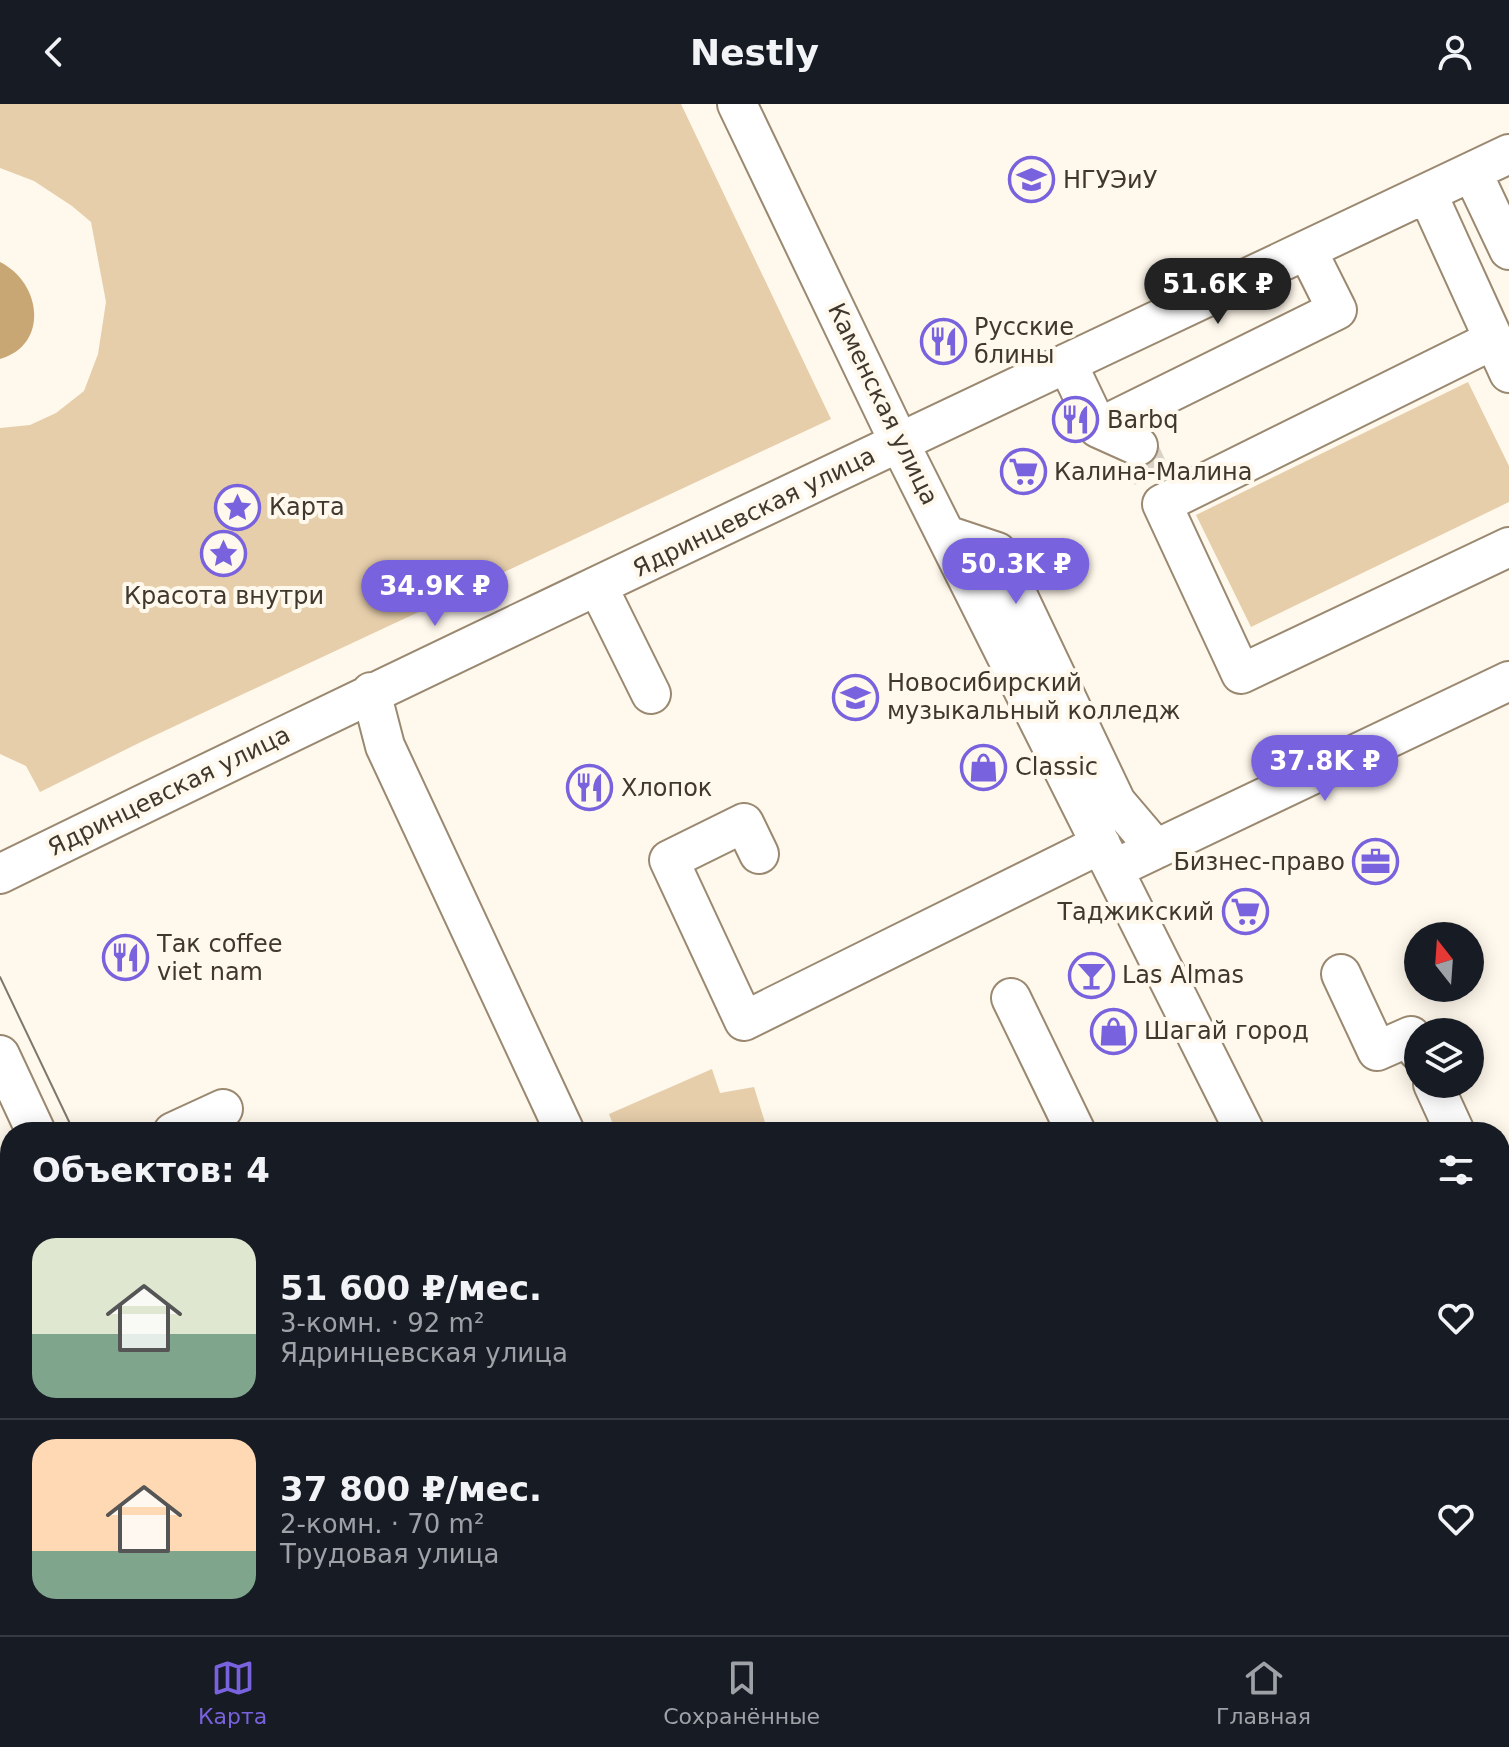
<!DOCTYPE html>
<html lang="ru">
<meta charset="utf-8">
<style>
body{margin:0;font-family:"DejaVu Sans",sans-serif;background:#20242c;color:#f1f3f6;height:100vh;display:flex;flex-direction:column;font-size:30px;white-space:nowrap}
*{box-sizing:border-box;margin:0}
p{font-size:26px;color:#9ea1a6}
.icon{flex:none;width:44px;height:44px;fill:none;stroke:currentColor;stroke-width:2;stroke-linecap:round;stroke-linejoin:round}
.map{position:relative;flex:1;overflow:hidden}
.panel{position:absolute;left:0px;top:1018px;width:1510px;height:514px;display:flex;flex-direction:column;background:#171b24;border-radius:32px 32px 0 0;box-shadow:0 4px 20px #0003}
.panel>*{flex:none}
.needle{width:52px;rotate:343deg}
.fabs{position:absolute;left:1404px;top:818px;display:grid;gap:16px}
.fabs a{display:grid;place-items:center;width:80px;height:80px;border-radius:50%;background:#171b24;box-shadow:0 4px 20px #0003;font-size:40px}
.price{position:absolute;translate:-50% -68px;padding:0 18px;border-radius:28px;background:#7962dd;color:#fff;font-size:26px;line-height:52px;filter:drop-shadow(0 2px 4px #0008)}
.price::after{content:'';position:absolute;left:50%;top:48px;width:24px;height:18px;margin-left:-12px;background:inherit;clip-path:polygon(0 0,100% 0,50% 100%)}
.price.active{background:#222;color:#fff}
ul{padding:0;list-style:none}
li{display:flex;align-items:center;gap:24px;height:200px;padding:0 32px}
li+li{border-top:2px solid #363941}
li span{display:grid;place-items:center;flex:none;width:224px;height:160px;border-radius:24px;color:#555}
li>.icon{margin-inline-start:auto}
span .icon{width:96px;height:96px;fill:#fffc;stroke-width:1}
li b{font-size:34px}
h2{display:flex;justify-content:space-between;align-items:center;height:96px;padding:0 32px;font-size:34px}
header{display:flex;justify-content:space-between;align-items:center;height:104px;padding:0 32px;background:#171b24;font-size:36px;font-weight:800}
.menu{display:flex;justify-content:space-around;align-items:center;height:112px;border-top:2px solid #363941;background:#171b24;font-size:22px;color:#9ea1a6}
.menu a{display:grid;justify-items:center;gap:4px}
.menu .active{color:#7962dd}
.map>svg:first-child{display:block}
.green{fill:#e6ceab}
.water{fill:#c8a775}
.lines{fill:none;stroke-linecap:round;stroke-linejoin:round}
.minor-tunnel{stroke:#d9d2c6;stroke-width:38;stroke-dasharray:38 19;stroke-linecap:butt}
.minor-casing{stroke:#9a8970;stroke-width:42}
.major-casing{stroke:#d9d7d5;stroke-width:48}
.minor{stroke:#fff;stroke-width:38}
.major{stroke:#d4b783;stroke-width:44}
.tram{stroke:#7f776c;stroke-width:2}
.labels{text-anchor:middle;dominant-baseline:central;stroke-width:8;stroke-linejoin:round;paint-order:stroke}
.poi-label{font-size:24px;fill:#40382d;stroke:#fff8ec;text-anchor:start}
.street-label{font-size:24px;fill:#40382d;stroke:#fff8ec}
</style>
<header><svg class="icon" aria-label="back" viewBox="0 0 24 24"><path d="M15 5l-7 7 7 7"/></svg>Nestly<svg class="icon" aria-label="person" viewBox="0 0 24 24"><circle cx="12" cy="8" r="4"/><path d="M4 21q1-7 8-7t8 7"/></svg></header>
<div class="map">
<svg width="1509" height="1531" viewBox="0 0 1509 1531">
<rect width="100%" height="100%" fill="#fff8ec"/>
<path class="green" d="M0,0H681L831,315L143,637L40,688L26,662L0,650V324L30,321L56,309L84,287L98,250L106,198L91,118L72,102L34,77L0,64Z
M1468,278L1509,362V398L1251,523L1196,411Z
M712,965L720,989L754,983L768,1028H616L609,1010Z
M0,1087L10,1109V1248L0,1251Z
M1509,1197V1295L1500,1299V1201Z
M972,1522H1425L1429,1531H985Z"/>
<path class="water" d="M0,158C42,179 49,241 0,255Z"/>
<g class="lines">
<path class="minor-tunnel" d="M1138,342L1152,373"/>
<defs>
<path id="minor" d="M737,0L899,338L1245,1028
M1472,68L1509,146
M1427,89L1509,269
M1493,236L1162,400L1241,570L1509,443
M1067,259L1098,324L1337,206L1307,146
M1098,324L1138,342
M946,431L997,448L1116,698L1156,745
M598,483L651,590
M371,588L385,642L565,1028
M759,750L744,719L669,756L744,917L1101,740
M1114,765L1509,577
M0,770C500,525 1005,289 1509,50
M1341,870L1377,947L1411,932L1418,947
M1011,894L1076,1028
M0,951L36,1028
M1433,980L1455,1028
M173,1028L223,1005
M0,1255L10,1251
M1509,1342L1504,1344L1509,1353
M0,1389L10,1409
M1500,1425L1509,1421
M267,1522L271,1531
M881,1522L894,1531
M1484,1522L1488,1531
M95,1527L122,1522"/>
<path id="major" d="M1500,1081L1509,1076
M609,1531L626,1522"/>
</defs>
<use href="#minor" class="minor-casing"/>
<use href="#major" class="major-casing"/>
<use href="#minor" class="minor"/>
<use href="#major" class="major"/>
<path class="tram" d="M0,873L74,1028
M301,1522L305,1531
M913,1522L926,1531
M522,1531L539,1522
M543,1531L560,1522"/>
</g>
<defs>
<symbol id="university-ring" viewBox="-11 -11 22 22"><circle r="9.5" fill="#fff8ec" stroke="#7962dd" stroke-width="1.5"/><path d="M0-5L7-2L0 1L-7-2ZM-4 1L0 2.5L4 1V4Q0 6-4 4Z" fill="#7962dd"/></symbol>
<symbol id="restaurant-ring" viewBox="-11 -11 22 22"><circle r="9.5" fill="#fff8ec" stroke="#7962dd" stroke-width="1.5"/><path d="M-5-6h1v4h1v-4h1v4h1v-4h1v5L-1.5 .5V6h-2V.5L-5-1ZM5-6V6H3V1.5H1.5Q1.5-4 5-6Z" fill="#7962dd"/></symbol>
<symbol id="supermarket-ring" viewBox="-11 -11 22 22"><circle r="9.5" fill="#fff8ec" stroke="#7962dd" stroke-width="1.5"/><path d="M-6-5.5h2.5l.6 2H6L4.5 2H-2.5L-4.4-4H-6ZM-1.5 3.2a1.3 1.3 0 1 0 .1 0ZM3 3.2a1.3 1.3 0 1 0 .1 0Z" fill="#7962dd"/></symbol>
<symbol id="sight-ring" viewBox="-11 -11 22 22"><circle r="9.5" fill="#fff8ec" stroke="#7962dd" stroke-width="1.5"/><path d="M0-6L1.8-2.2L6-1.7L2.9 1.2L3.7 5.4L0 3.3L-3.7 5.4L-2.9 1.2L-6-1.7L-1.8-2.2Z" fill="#7962dd"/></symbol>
<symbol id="school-ring" viewBox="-11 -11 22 22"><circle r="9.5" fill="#fff8ec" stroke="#7962dd" stroke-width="1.5"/><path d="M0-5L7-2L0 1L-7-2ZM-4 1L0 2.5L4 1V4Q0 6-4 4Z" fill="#7962dd"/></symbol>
<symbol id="shop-ring" viewBox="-11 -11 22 22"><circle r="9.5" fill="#fff8ec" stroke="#7962dd" stroke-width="1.5"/><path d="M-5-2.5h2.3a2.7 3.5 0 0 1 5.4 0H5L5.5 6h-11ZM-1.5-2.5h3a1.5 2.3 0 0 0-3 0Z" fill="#7962dd"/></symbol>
<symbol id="office-ring" viewBox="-11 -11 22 22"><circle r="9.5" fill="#fff8ec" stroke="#7962dd" stroke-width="1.5"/><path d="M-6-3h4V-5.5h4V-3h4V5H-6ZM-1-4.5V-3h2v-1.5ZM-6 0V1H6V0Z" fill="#7962dd"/></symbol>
<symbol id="bar-ring" viewBox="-11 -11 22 22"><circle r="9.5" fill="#fff8ec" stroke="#7962dd" stroke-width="1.5"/><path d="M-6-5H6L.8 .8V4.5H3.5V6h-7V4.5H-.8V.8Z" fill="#7962dd"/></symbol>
</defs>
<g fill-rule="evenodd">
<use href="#university-ring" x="1006" y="50" width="51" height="51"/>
<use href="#restaurant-ring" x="918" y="212" width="51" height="51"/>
<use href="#restaurant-ring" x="1050" y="290" width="51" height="51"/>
<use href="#supermarket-ring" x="998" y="342" width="51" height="51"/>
<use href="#sight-ring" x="212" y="378" width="51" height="51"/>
<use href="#sight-ring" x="198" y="424" width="51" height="51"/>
<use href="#school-ring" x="830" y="568" width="51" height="51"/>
<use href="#shop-ring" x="958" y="638" width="51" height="51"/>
<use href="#restaurant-ring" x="564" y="658" width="51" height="51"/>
<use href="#office-ring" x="1350" y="732" width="51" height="51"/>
<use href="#supermarket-ring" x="1220" y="782" width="51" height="51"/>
<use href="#restaurant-ring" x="100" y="828" width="51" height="51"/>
<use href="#bar-ring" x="1066" y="846" width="51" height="51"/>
<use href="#shop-ring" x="1088" y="902" width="51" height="51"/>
</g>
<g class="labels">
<g class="poi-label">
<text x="1063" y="76">НГУЭиУ</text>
<text x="974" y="223">Русские<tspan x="974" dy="28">блины</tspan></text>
<text x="1107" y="316">Barbq</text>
<text x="1054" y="368">Калина-Малина</text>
<text x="269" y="403">Карта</text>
<text x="224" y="492" text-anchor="middle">Красота внутри</text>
<text x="887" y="579">Новосибирский<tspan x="887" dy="28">музыкальный колледж</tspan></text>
<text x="1015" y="663">Classic</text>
<text x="621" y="684">Хлопок</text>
<text x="1345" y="758" text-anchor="end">Бизнес-право</text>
<text x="1214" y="808" text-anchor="end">Таджикский</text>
<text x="157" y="840">Так coffee<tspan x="157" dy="28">viet nam</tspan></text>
<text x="1122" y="871">Las Almas</text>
<text x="1144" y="927">Шагай город</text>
</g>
<g class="street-label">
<text transform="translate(883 300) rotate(64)">Каменская улица</text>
<text transform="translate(754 408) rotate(-26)">Ядринцевская улица</text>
<text transform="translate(169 687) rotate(-26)">Ядринцевская улица</text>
</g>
</g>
</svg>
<div class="fabs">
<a><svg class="needle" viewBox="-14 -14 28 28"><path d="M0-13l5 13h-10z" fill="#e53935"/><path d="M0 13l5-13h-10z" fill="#9ea1a6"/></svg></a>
<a><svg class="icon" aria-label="layers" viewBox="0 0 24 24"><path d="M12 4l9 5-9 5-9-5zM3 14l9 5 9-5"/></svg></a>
</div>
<b class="price active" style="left:1218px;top:222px">51.6K ₽</b>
<b class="price" style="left:1016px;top:502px">50.3K ₽</b>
<b class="price" style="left:435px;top:524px">34.9K ₽</b>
<b class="price" style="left:1325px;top:699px">37.8K ₽</b>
<section class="panel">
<h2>Объектов: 4<svg class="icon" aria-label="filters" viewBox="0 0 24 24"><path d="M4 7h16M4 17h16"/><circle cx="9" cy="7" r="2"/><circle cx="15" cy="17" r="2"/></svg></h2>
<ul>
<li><span style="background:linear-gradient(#dfe7d0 60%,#7fa58c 0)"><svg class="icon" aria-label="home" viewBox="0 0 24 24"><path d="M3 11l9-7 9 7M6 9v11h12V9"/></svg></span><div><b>51 600 ₽/мес.</b><p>3-комн. · 92 m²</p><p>Ядринцевская улица</p></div><svg class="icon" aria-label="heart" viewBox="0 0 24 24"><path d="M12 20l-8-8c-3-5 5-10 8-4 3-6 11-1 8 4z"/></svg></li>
<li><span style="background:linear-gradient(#ffd9b3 70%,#7fa58c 0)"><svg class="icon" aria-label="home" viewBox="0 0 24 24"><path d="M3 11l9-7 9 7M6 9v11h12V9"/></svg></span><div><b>37 800 ₽/мес.</b><p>2-комн. · 70 m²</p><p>Трудовая улица</p></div><svg class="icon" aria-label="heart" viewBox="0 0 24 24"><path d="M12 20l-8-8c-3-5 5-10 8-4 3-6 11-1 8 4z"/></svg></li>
</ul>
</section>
</div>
<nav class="menu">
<a class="active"><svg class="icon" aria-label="map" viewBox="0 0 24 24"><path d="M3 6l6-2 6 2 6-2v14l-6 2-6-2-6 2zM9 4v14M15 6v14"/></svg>Карта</a>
<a><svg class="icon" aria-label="saved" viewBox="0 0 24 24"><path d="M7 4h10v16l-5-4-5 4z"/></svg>Сохранённые</a>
<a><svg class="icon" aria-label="home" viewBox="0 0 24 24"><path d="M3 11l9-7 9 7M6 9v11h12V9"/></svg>Главная</a>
</nav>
